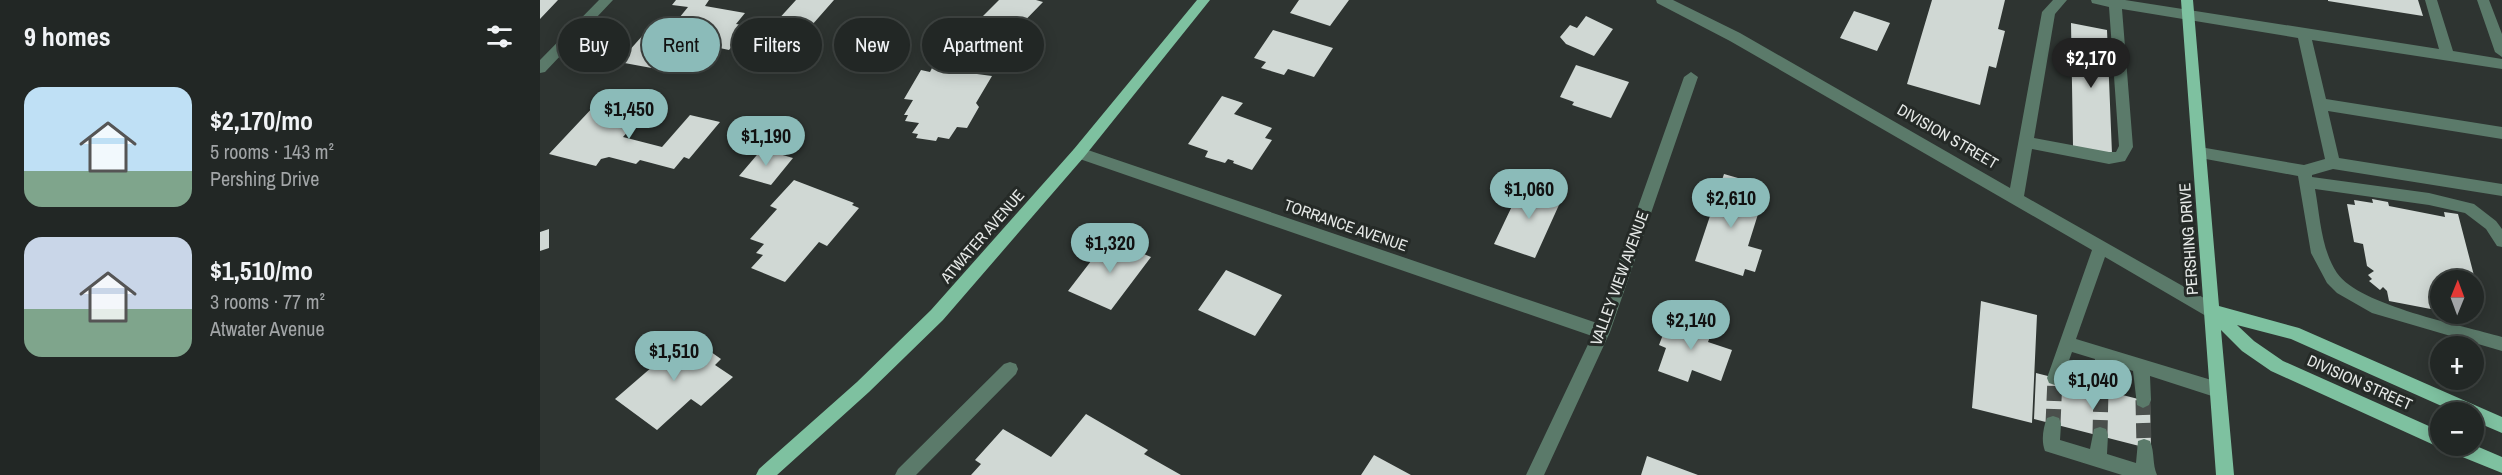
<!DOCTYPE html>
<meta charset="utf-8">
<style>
body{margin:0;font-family:"Archivo Narrow",sans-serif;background:#2e3332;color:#f1f3f6;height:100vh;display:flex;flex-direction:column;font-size:22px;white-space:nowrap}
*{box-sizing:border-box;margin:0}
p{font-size:20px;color:#a2a5a7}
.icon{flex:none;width:33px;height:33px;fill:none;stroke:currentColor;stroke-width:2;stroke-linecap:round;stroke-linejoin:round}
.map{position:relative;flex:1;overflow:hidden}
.sheet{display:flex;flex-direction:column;background:#222725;width:540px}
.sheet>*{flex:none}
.guide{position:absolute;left:18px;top:18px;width:570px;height:54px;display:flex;gap:12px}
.needle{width:39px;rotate:1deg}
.tools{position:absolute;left:1890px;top:270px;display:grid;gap:12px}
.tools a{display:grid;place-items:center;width:54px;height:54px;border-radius:50%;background:#222725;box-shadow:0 3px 15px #0003,0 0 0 2px #3f4442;font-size:30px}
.price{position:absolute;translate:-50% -51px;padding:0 14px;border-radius:21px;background:#8bbbb9;color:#111;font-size:20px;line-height:39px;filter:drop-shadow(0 2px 3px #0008)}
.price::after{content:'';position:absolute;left:50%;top:36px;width:18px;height:14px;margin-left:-9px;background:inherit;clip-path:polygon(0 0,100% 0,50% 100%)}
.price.selected{background:#222;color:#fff}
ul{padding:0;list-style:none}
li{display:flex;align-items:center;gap:18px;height:150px;padding:0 24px}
li span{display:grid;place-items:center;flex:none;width:168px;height:120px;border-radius:18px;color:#555}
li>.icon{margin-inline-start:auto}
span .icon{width:72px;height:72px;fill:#fffc;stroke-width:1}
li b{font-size:26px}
h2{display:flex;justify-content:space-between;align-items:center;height:72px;padding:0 24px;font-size:26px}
.chip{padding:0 21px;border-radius:27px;background:#222725;box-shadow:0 3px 15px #0003,0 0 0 2px #3f4442;font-size:21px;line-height:54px}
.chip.selected{background:#8bbbb9;color:#111}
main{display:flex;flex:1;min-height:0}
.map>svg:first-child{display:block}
.building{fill:#d0d8d4}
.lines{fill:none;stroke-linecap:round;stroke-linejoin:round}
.minor-tunnel{stroke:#4a4f4c;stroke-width:15;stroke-dasharray:15 8;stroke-linecap:butt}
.minor{fill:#5b7a6a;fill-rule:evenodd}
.major{fill:#7ec1a0;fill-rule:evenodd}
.labels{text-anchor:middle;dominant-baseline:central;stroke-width:6;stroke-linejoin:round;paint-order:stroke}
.street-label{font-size:16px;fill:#e6e9e7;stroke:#252a27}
</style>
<main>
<section class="sheet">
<h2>9 homes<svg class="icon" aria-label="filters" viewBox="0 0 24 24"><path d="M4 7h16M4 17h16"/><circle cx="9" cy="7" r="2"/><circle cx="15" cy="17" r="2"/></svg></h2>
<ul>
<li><span style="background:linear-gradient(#bfe0f5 70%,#7fa58c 0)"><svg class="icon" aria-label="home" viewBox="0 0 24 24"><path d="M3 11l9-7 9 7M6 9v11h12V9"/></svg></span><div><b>$2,170/mo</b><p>5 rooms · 143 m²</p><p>Pershing Drive</p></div></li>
<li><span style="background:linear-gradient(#c9d6e8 60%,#7fa58c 0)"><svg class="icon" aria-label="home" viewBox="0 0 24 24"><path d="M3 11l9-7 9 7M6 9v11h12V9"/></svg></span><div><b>$1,510/mo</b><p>3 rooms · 77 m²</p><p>Atwater Avenue</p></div></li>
</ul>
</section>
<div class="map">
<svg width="1962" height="475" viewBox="0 0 1962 475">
<rect width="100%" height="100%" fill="#2e3431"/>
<path class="building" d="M0,0H18L0,19Z
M136,0H169L165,6L205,13L196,24L209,26L189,50L161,44L144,66L122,62L117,69L79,62L112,25L131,28L148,7L132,5Z
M256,0H294L257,42L225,34Z
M459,0H496L503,2L468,38L434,25Z
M759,0H809L790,26L750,13Z
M1392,0H1465L1458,29L1465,31L1456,68L1449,66L1440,105L1367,84Z
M1788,0H1878L1883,16L1788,1Z
M1314,11L1350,23L1337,51L1300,38Z
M1046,16L1073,29L1054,56L1026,44L1020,37L1030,25L1037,28Z
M1531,23L1567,30L1572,154L1533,146Z
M333,30L355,39L327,66L305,57Z
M733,30L793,48L774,77L748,69L744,75L721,68L726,62L714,58Z
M1036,65L1089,82L1071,118L1032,105L1034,102L1020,97Z
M392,68L452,76L436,103L439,107L427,128L417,127L409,139L398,137L396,141L376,138L378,134L372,133L379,123L365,121L368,115H364L373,100L364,99L381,70L390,72Z
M682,96L703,103L694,114L732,128L725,138L732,140L712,170L693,163L694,161L688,159L685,163L665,157L668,151L648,144Z
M56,104L96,114L93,117L99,119L83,137L122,147L150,115L180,122L149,159L144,157L134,169L100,160L96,164L69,157L61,159L56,166L9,154Z
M222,149L253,158L231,185L199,176Z
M1184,174L1219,184L1211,208L1219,211L1208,246L1222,250L1215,272L1205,269L1203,276L1155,261Z
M254,180L314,203L312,205L319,208L287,246L279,242L245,282L211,268L223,255L216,253L224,244L210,239L237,209L230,206Z
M983,183L1023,196L995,258L954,244Z
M1832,199L1848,202L1849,206L1905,217L1904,212L1918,214L1937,287L1934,286V280H1900V303L1898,301L1894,304L1896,310L1849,301L1847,291L1843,287L1840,290L1829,281L1832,279L1828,275L1834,271L1827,266L1823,244L1814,242L1807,204L1815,205L1814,200L1833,203Z
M9,229V248L0,251V232Z
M568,239L611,257L571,310L528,291Z
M686,270L742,295L715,336L658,310Z
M1441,301L1497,315L1492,423L1432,408Z
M1131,314L1173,329L1168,342L1192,350L1181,381L1152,370L1148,382L1118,371L1126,348L1119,345Z
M147,335L181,359L175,365L193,377L161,406L151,399L117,430L75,399L112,367L105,362L129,341L135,346Z
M1496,373L1610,402L1611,449L1494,419Z
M546,414L608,450L604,454L641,475H431L441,464L435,460L463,429L511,457Z
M834,455L871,475H821Z
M1107,456L1158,475H1101Z"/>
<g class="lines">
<path class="minor-tunnel" d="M1603,400L1604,447
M1513,424L1515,378
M1560,435L1561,390"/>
<path class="minor" d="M59,0H73L5,72L0,73V60Z
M1116,0H1133L1200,33L1470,188L1502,12L1513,0H1527L1515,14L1494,138L1569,152H1576L1579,146L1569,7L1552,3L1551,0H1585L1899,49L1885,0H1897L1913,51L1962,59V69L1772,40L1786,99L1962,127V139L1788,111L1799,158L1962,184V196L1793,169L1772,175V177L1889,193L1934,204L1956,221L1962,229V247L1957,246L1946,229L1925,213L1889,205L1775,189C1780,216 1781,249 1797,273C1820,306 1922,325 1962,337V351L1832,313L1797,293L1787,283L1771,253L1758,176L1655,157L1653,153L1655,149L1660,147L1764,165L1785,159L1758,38L1582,9L1593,147L1585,161L1569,164L1492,149L1484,196L1678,306L1680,311L1678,316L1672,318L1666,316L1565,257L1536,339L1678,382L1684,385L1686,390L1684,395L1678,398L1610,376L1611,400L1609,405L1603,408L1597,405L1593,371L1571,364L1567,395L1561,398L1555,395L1553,390L1555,359L1532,352L1521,383L1515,385L1509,383L1507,378L1552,250L1190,41L1117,3Z
M1937,0H1949L1962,34V57L1955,52Z
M1151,72L1158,77L1070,332L1004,475H986L1052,336L534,157L532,153L534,149L539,147L1057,323L1144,77Z
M470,362L476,364L478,369L476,374L376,475H355L358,469L464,364Z
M1513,416L1519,418L1521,424L1520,440L1550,449L1554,429L1560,427L1566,429L1568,435L1567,454L1596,463L1598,441L1604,439L1610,441C1615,453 1612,464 1617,475H1582L1505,451C1501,441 1503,428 1507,418Z"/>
<path class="major" d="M657,0H670L544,157L403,320L329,392L237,475H216L219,469L317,382L391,310L534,149Z
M1641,0H1653L1679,306L1759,328L1962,417V433L1934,421V412H1915L1751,339L1697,325L1714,341L1743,361L1900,431V446H1904L1900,447L1894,445L1731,371L1702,351L1681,330L1694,475H1676Z
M1934,445L1962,457V473L1910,452L1908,446Z"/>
</g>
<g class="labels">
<g class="street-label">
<text transform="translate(1408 136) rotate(30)">DIVISION STREET</text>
<text transform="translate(806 225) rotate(19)">TORRANCE AVENUE</text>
<text transform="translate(442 236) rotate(-49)">ATWATER AVENUE</text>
<text transform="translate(1648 239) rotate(-94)">PERSHING DRIVE</text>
<text transform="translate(1079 278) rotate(-70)">VALLEY VIEW AVENUE</text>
<text transform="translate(1820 382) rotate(24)">DIVISION STREET</text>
</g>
</g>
</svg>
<div class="tools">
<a><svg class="needle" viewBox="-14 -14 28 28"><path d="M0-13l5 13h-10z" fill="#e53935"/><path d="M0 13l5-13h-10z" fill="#a2a5a7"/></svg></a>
<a>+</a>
<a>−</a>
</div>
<b class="price selected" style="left:1551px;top:89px">$2,170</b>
<b class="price" style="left:89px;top:140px">$1,450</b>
<b class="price" style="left:226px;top:167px">$1,190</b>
<b class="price" style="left:989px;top:220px">$1,060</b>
<b class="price" style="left:1191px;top:229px">$2,610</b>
<b class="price" style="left:570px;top:274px">$1,320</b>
<b class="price" style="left:1151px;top:351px">$2,140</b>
<b class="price" style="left:134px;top:382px">$1,510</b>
<b class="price" style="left:1553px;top:411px">$1,040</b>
<div class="guide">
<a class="chip">Buy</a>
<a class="chip selected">Rent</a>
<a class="chip">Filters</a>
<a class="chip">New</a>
<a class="chip">Apartment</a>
</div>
</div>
</main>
